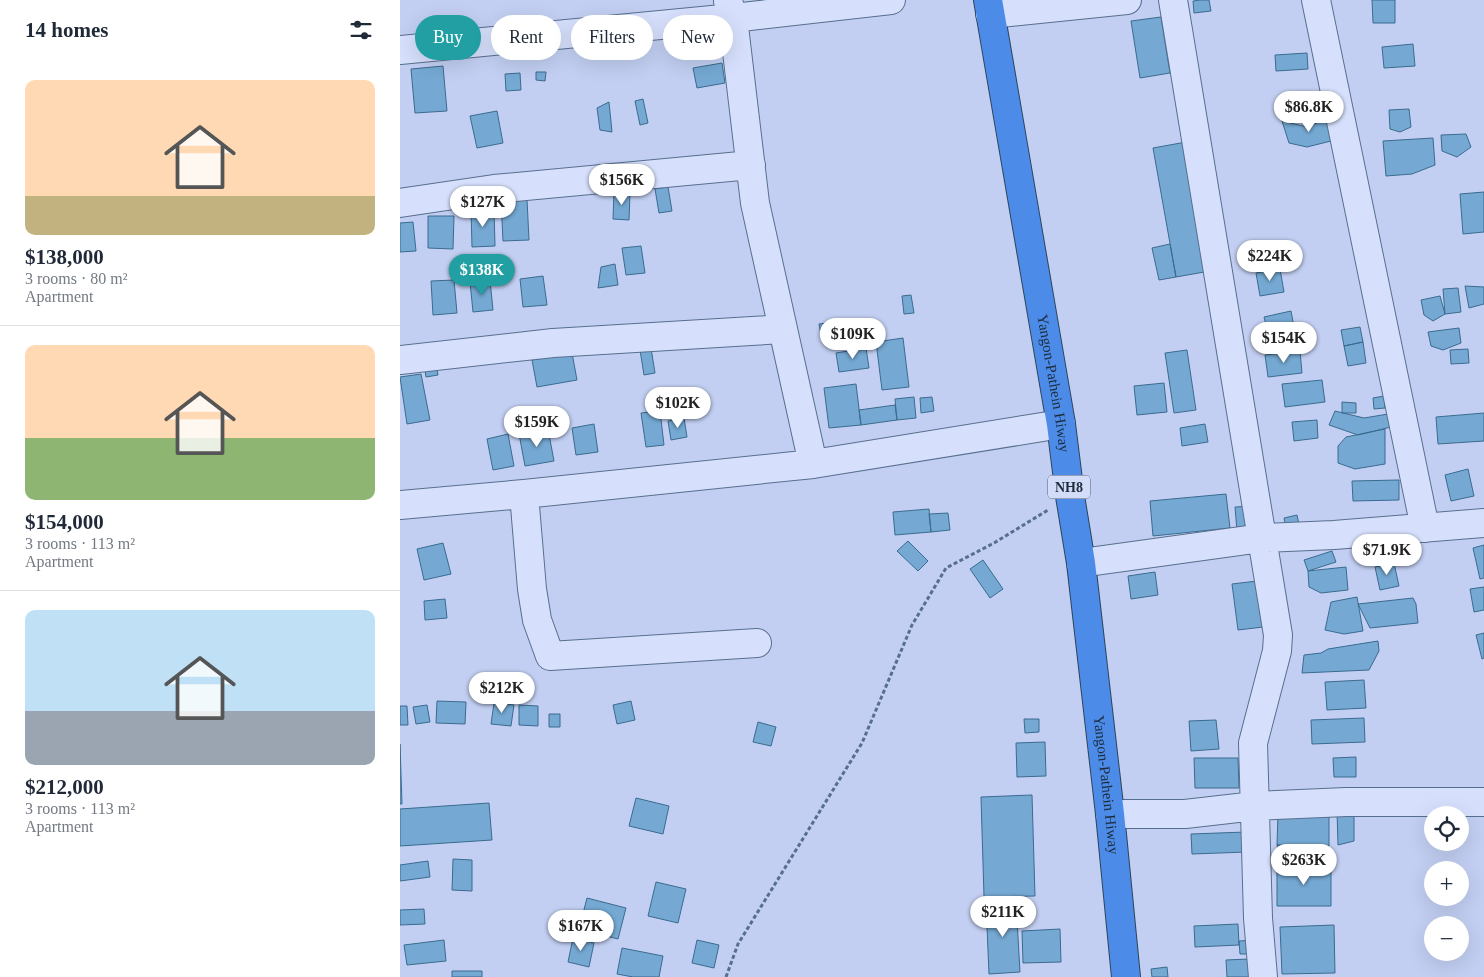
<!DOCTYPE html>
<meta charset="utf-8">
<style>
body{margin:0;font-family:Georgia,serif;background:#f2f2f3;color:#1f2937;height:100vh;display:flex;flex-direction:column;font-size:19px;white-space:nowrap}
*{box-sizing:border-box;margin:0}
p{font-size:16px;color:#747a83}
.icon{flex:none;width:28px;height:28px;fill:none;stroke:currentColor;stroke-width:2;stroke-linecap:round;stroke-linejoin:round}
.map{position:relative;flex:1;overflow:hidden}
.side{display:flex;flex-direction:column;background:#fff;width:400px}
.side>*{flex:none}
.hud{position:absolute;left:15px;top:15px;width:475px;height:45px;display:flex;gap:10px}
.fabs{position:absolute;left:1024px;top:806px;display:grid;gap:10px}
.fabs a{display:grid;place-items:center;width:45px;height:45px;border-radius:50%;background:#fff;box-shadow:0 5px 20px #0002;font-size:25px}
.price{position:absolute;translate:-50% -42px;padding:0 11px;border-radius:18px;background:#fff;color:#222;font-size:16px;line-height:32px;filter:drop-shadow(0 1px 2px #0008)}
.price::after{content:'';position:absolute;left:50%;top:30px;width:15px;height:11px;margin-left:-8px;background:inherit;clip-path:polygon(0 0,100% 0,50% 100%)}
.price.on{background:#229fa2;color:#fff}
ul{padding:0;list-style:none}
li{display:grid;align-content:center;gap:10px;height:265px;padding:0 25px}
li+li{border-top:1px solid #e0e1e3}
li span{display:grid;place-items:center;height:155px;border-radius:10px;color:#555}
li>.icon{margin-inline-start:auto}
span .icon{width:90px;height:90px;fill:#fffc;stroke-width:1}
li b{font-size:21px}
h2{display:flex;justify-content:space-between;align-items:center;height:60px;padding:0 25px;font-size:21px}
.tag{padding:0 18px;border-radius:22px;background:#fff;box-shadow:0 5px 20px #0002;font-size:18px;line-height:45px}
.tag.on{background:#229fa2;color:#fff}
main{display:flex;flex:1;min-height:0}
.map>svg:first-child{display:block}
.building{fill:#75a9d3;stroke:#3b6b8f}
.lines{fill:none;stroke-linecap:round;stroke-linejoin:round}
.minor-casing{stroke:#576f8e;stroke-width:30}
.highway-casing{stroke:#2c445b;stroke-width:30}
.path{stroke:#576f8e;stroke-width:3;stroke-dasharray:4 2.5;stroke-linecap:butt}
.minor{stroke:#d6e0fc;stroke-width:28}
.highway{stroke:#4c8ce8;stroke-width:28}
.labels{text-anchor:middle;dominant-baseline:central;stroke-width:4;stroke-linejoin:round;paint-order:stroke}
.shield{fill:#d3dcf8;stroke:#546174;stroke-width:1}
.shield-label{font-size:14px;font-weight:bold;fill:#1d2c3c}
.street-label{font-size:15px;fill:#1d2c3c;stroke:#d3dcf8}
</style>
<main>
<section class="side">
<h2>14 homes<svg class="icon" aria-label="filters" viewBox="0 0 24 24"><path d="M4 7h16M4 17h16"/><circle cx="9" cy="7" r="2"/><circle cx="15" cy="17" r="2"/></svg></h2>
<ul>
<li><span style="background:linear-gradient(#ffd9b3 75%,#c2b280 0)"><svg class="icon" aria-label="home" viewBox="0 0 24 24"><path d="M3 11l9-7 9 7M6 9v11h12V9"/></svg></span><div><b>$138,000</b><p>3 rooms · 80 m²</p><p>Apartment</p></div></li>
<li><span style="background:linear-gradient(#ffd9b3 60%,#8fb573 0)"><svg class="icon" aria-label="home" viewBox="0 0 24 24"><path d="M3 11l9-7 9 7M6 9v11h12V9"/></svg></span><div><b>$154,000</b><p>3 rooms · 113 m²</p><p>Apartment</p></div></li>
<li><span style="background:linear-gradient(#bfe0f5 65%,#9aa5b1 0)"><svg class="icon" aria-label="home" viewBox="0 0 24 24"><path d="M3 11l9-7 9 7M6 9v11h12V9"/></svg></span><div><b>$212,000</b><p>3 rooms · 113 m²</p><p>Apartment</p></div></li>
</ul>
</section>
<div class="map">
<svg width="1084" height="977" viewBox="0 0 1084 977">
<rect width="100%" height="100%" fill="#c2cff2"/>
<path class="building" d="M800,0H809L811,11L794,13L793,1Z
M972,0H995V23H973Z
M761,17L770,73L740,78L731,21Z
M1013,44L1015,66L984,68L982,47Z
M907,53L908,69L876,71L875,55Z
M322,63L325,83L297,88L293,68Z
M43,66L47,111L15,113L11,69Z
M136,72H146L145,81L136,80Z
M120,73L121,90L106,91L105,74Z
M243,99L248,123L240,125L235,101Z
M209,102L212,132L200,130L197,108Z
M1009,109L1011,127L1000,132L990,129L989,110Z
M97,111L103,143L77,148L70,116Z
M931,117V141L907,147L889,143L882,121L907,127Z
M1066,134L1071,147L1057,157L1042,151L1041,135Z
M1033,138L1035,165L1012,174L986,176L983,141Z
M786,142L810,271L776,277L753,148Z
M268,187L272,211L259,213L255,189Z
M1084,192V232L1063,234L1060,194Z
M214,193L230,194L229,220L213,219Z
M127,199L129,240L103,241L101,201Z
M71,210H94L95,246L72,247Z
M28,216H54L53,249L28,248Z
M13,222L16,251L0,252V223Z
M770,244L776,277L759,280L752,248Z
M241,246L245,273L226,275L222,248Z
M215,264L218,285L198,288L201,267Z
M880,269L884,292L860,296L856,273Z
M143,276L147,305L123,307L120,279Z
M54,280L57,313L33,315L31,281Z
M90,280L93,310L73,312L70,282Z
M1065,286L1084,287V304L1069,308Z
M1058,288L1061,312L1045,314L1043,289Z
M511,295L514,313L504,314L502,296Z
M1040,296L1045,314L1033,321L1024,315L1021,300Z
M891,311L895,332L882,335L868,333L864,317Z
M434,322L432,339L422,340L419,324Z
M960,327L963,342L944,346L941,330Z
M1059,328L1061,343L1043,350L1031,346L1028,332Z
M456,334V342L442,343V335Z
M503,338L509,387L482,390L476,342Z
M963,342L966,363L948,366L944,346Z
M251,348L255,373L244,375L240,350Z
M466,348L469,368L439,372L436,353Z
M1068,349L1069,363L1051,364L1050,350Z
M787,350L796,410L774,413L765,353Z
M900,351L902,373L868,377L865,355Z
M172,353L177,380L137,387L132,360Z
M36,362L38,375L26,377L24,364Z
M21,374L30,420L7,424L0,377Z
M922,380L925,402L885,407L882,384Z
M764,383L767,412L737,415L734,386Z
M456,384L461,425L429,428L424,388Z
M297,396L298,411L275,412L274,397Z
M984,396L985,408L974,409L973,398Z
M514,397L516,418L497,420L495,399Z
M532,397L534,411L521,413L520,398Z
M942,402L956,403V413H942Z
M495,405L497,420L461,425L459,410Z
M260,411L264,445L246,447L241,413Z
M935,411L964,418L988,414L991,427L958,435L929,425Z
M1084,413V441L1038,444L1036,417Z
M284,418L287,437L271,440L268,421Z
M917,420L918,438L894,441L892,422Z
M194,424L198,452L176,455L172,428Z
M805,424L808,442L782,446L780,428Z
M148,429L154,461L125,466L119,434Z
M985,429V464L955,469L938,463V446L946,437Z
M108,434L114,466L93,470L87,439Z
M1068,469L1074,496L1051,501L1045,475Z
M999,480V500L953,501L952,481Z
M826,494L830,528L753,536L750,501Z
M854,506L856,529L837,531L835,507Z
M529,509L531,532L495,535L493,512Z
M548,513L550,530L531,532L529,514Z
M897,515L901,534L887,532L884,518Z
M508,541L528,561L518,571L497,551Z
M43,543L51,574L24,580L17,549Z
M1084,545V578L1080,579L1073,548Z
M932,551L936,562L908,571L904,560Z
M583,560L603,589L590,598L570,569Z
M994,563L999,586L980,590L975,567Z
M946,567L948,590L921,593L909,587L908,571Z
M755,572L758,595L731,599L728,576Z
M857,581L863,627L838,630L832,584Z
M1084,587V610L1074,612L1070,589Z
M957,597L963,631L944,634L925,630L931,602Z
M1013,598L1016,604L1018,623L970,628L958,604Z
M45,599L47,618L25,620L24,601Z
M1084,633V658L1082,659L1076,635Z
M978,641L979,651L969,670L902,673L904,655L921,653L928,649Z
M964,680L966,708L927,710L925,682Z
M37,701L66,702L65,724L36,723Z
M231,701L235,720L217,724L213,705Z
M94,703L114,705L111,726L91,724Z
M27,705L30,722L16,724L13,707Z
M119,705L138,706V726L119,725Z
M0,706H7L8,725H0Z
M149,714H160V727H149Z
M964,718L965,742L912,744L911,720Z
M624,719H639V732L625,733Z
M816,720L819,749L791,751L789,721Z
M358,722L376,727L371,746L353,742Z
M645,742L646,776L617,777L616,743Z
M0,744L2,804H0Z
M956,757V777H934L933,758Z
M794,758H838L839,788H795Z
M632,795L635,896L584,897L581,797Z
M236,798L269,806L263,834L229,826Z
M89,803L92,840L0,846V809Z
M937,811H954V841L938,845Z
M878,813H929V846L877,845Z
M846,832L847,852L792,854L791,834Z
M877,845L924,851L922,867L881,861Z
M53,859L72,860V891L52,890Z
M28,861L30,877L0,881V865Z
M877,867H931V906H877Z
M256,882L286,889L278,923L248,916Z
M187,898L226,908L218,939L179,929Z
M616,902L620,972L589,974L586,904Z
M24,909L25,924L0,925V910Z
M838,924L839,945L795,947L794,926Z
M934,925L935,973L882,974L880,927Z
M660,929L661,962L623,963L622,931Z
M173,938L194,943L189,967L168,962Z
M44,940L46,961L7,965L4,945Z
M297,940L319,945L314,968L292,963Z
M854,940L855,954H840L839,941Z
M222,948L263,956L259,977H233L217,974Z
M849,959L851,977H827L826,960Z
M767,967L768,977H752L751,969Z
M52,971H82V977H52Z"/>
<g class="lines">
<defs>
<path id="minor" d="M773,0L878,635L877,651L853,743L858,918L863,977
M916,0L1025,528
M328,1L333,18L355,203L413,464
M590,14L727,0
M0,50L333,18L491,0
M0,203L94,189L351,165
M0,360L153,343L383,329
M124,494L132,589L137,620L150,656L357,643
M0,505L124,494L413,464L661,424
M681,563L862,538L934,535L1084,523
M710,814H785L855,806L946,802H1084"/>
<g id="highway">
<path id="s1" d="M588,0L661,424L670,496L681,563L710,814L726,977"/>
</g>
</defs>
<use href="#minor" class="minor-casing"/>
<use href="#highway" class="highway-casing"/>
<path class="path" d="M326,977L338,944L462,743L512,625L546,568L594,543L648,510"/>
<use href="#minor" class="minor"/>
<use href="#highway" class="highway"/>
</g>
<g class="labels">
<rect class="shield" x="648" y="475.5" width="42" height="23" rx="4"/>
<g class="shield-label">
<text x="669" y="487">NH8</text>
</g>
<g class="street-label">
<text stroke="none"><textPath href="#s1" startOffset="389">Yangon-Pathein Hiway</textPath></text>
<text stroke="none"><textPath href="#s1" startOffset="794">Yangon-Pathein Hiway</textPath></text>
</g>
</g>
</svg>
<div class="fabs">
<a><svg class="icon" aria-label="locate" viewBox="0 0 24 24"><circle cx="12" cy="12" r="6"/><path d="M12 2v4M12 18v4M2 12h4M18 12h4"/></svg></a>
<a>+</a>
<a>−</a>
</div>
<b class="price" style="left:909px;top:133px">$86.8K</b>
<b class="price" style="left:222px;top:206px">$156K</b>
<b class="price" style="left:83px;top:228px">$127K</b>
<b class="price" style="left:870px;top:282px">$224K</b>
<b class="price on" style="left:82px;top:296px">$138K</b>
<b class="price" style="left:453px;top:360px">$109K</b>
<b class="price" style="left:884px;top:364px">$154K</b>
<b class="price" style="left:278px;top:429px">$102K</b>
<b class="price" style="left:137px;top:448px">$159K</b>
<b class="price" style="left:987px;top:576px">$71.9K</b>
<b class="price" style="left:102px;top:714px">$212K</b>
<b class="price" style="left:904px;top:886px">$263K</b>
<b class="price" style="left:603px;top:938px">$211K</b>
<b class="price" style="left:181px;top:952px">$167K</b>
<div class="hud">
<a class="tag on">Buy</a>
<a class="tag">Rent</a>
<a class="tag">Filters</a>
<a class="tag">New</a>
</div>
</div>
</main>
